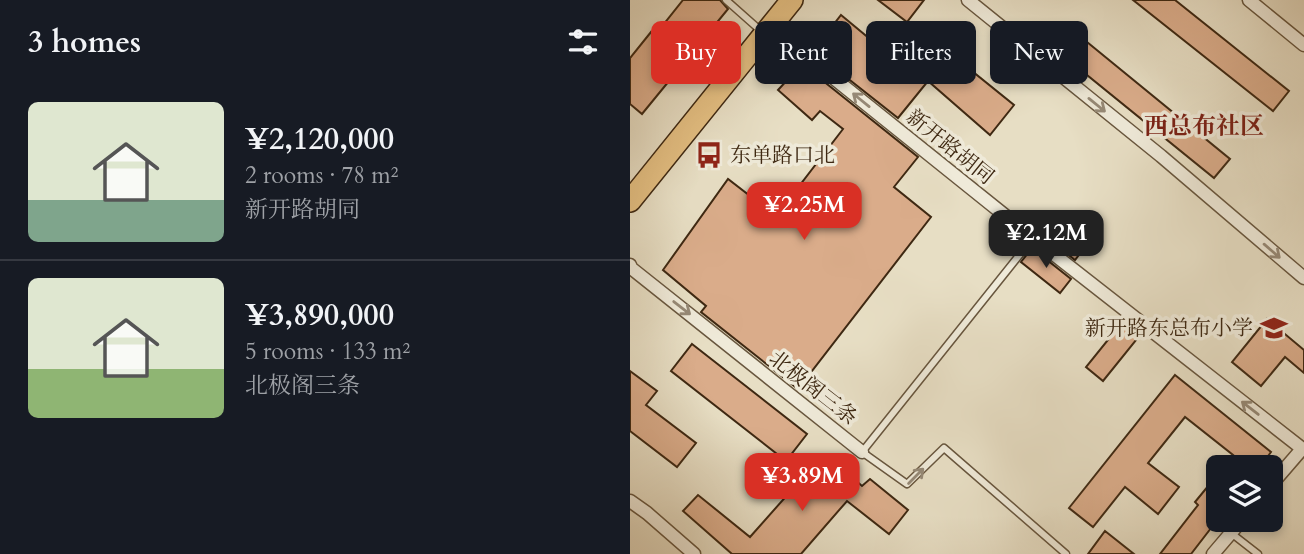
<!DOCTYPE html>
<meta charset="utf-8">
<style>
body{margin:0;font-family:Cardo,"Noto Serif SC",serif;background:#242831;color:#f1f3f6;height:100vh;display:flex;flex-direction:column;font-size:26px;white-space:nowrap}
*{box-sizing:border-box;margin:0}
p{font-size:23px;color:#9ea1a6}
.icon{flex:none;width:38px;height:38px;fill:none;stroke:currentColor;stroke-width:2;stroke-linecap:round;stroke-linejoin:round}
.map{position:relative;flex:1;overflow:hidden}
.drawer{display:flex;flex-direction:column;background:#171b24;width:630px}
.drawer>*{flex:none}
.top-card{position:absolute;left:21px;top:21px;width:548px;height:63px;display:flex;gap:14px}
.buttons{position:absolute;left:576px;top:455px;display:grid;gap:14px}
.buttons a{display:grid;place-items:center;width:77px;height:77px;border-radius:10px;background:#171b24;box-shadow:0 4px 10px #0003;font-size:35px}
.price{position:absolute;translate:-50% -60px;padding:0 16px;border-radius:14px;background:#d93025;color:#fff;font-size:23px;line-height:46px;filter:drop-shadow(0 2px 4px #0008)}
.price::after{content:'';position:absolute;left:50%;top:42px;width:21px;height:16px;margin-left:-10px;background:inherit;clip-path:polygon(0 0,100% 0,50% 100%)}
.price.active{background:#222;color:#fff}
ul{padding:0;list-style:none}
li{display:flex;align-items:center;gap:21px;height:175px;padding:0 28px}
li+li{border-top:2px solid #363941}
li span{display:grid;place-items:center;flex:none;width:196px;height:140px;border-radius:10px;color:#555}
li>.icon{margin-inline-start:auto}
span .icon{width:84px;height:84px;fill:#fffc;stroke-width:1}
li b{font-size:30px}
h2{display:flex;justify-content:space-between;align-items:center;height:84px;padding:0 28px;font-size:30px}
.pill{padding:0 24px;border-radius:10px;background:#171b24;box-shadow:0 4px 10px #0003;font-size:24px;line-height:63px}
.pill.active{background:#d93025;color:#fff}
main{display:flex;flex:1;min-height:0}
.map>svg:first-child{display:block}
.building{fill:#daac8a;stroke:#3e2812;stroke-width:2}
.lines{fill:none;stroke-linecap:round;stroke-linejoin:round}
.service-casing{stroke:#68563e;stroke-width:9}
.minor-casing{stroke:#68563e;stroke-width:15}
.primary-casing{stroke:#3e2812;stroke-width:24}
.service{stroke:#efead9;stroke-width:6}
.minor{stroke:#efead9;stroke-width:12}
.primary{stroke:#e4bf82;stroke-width:21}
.oneway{stroke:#968976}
.labels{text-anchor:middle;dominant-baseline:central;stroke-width:7;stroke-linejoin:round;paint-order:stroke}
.street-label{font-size:21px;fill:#3e2812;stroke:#efead9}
.poi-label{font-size:21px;fill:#3e2812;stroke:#efead9;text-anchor:start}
.quarter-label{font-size:24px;font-weight:bold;fill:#7a1f14;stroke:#efead9}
</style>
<main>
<section class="drawer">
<h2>3 homes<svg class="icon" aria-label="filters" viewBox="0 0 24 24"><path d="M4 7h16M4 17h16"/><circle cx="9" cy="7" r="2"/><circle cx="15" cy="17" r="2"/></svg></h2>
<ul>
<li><span style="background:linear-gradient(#dfe7d0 70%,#7fa58c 0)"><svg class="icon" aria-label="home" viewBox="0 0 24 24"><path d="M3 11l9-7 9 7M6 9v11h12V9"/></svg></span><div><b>¥2,120,000</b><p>2 rooms · 78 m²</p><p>新开路胡同</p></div></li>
<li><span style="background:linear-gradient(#dfe7d0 65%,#8fb573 0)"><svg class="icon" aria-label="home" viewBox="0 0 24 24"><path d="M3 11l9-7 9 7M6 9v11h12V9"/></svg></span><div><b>¥3,890,000</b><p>5 rooms · 133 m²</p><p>北极阁三条</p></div></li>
</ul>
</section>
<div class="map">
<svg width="674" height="554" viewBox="0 0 674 554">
<rect width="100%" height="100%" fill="#e7dec4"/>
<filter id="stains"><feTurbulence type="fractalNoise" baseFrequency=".00286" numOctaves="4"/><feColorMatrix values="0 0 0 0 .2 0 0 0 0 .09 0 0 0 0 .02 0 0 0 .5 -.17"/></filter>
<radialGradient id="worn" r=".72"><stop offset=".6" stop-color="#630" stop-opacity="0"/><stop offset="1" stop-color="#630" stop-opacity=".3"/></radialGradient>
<path class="building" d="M53,0H90L98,9L12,114L0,104V58L21,32L25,35Z
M248,0H294L277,22Z
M503,0H545L659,91L643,111Z
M211,15L275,68L293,45L315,63L322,55L384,105L360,135L298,81L268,118L183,51Z
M457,42L600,159L584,178L441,62Z
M172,64L288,157L264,187L301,217L168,389L71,312L76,306L33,270L98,179L146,216L213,129L190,111L182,120L148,90Z
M428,232L452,251L445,260L421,241Z
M402,248L441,279L430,293L391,262Z
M637,319L674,350V373L655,357L631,386L602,362Z
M494,320L511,334L473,381L456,367Z
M62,344L177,434L156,461L41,371Z
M0,371L27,391L16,405L66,443L47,467L0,431Z
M545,375L641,452L630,467H593L603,455L555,417L518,463L549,487L528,514L495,487L463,527L439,508Z
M198,456L232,486L240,479L278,510L259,534L217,501L171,554H102L53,511L68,495L120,537L175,475L179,478Z
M588,474V519L561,554H530L568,505L565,502Z
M475,531L504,554H458Z"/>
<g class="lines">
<defs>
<path id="service" d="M96,0L131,31
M403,238L232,452L277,484L314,448L436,554
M601,533L628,554"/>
<path id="minor" d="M338,0L531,156L674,278
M619,0L674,45
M140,27L403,238L674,450
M0,265L1,268L232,452
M640,486L672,449
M0,501L17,513L64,554
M583,554L612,520"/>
<path id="primary" d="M0,201L162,0"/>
</defs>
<use href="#service" class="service-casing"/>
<use href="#minor" class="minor-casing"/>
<use href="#primary" class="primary-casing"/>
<use href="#service" class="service"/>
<use href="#minor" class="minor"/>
<use href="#primary" class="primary"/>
</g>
<defs><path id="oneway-shaft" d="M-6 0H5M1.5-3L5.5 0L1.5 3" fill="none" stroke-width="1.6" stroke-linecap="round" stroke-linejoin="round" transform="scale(1.75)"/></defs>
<g class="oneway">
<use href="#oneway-shaft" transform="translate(231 100) rotate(-141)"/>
<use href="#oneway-shaft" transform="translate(467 105) rotate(39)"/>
<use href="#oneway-shaft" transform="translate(642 251) rotate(41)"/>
<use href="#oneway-shaft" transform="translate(52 308) rotate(38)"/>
<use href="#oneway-shaft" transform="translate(620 408) rotate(-142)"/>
<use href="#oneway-shaft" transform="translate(286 476) rotate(-45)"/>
</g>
<defs>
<symbol id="bus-bare" viewBox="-9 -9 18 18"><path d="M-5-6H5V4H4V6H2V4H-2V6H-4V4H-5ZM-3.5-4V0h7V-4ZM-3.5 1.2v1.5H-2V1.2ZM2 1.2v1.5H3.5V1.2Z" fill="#8f2418" stroke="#efead9" stroke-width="2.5" paint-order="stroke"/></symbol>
<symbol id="school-bare" viewBox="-9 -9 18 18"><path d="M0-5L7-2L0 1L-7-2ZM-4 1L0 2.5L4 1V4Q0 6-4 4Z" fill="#8f2418" stroke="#efead9" stroke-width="2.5" paint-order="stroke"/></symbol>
</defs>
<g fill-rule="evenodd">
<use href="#bus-bare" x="60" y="136" width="38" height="38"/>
<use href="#school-bare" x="625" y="309" width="38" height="38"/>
</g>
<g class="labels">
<g class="street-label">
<text transform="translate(320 147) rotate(39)">新开路胡同</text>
<text transform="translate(183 388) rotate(38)">北极阁三条</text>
</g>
<g class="poi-label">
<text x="100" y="155">东单路口北</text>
<text x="623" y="328" text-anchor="end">新开路东总布小学</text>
</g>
<g class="quarter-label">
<text x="574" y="126">西总布社区</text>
</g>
</g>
<rect width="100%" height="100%" filter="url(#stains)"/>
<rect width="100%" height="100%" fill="url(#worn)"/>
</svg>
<div class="buttons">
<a><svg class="icon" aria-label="layers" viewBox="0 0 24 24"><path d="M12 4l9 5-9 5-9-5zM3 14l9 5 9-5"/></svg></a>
</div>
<b class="price" style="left:174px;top:242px">¥2.25M</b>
<b class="price active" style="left:416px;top:270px">¥2.12M</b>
<b class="price" style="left:172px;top:513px">¥3.89M</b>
<div class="top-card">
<a class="pill active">Buy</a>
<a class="pill">Rent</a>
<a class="pill">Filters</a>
<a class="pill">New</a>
</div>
</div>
</main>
